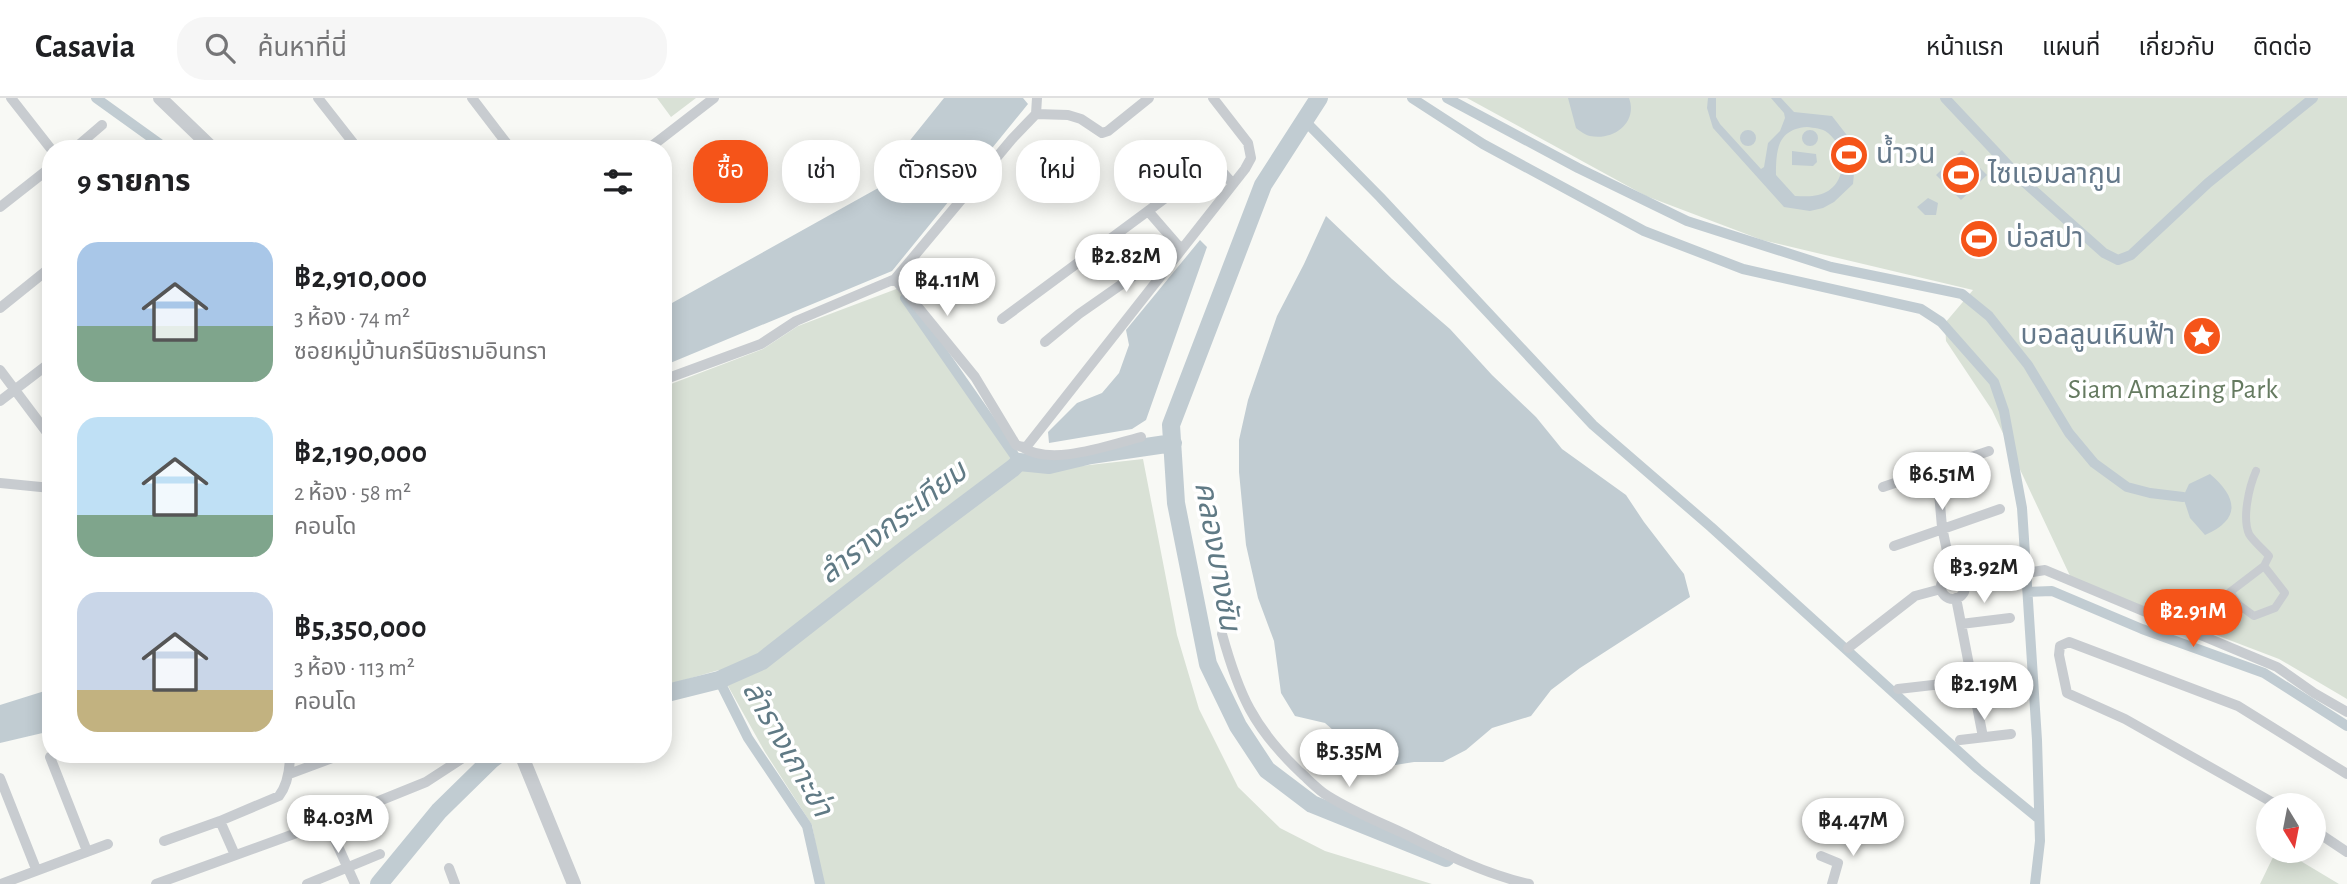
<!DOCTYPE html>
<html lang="th">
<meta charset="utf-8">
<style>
body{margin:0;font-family:"Alegreya Sans","Noto Sans Thai",sans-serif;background:#f6f6f6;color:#202124;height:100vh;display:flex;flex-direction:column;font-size:26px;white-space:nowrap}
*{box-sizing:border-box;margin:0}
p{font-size:23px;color:#757577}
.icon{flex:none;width:38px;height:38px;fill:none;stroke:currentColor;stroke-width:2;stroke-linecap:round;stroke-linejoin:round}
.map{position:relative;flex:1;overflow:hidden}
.panel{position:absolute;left:42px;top:42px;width:630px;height:623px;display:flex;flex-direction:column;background:#fff;border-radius:28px;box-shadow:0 4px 18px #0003}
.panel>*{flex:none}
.top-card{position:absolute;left:693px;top:42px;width:665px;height:63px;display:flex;gap:14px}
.needle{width:46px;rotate:170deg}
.tools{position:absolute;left:2256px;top:695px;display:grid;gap:14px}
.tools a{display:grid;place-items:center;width:70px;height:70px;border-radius:50%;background:#fff;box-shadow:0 4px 18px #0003;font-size:35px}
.price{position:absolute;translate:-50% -60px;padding:0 16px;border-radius:24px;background:#fff;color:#222;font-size:23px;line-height:46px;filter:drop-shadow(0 2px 4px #0008)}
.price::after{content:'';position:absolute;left:50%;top:42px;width:21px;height:16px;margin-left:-10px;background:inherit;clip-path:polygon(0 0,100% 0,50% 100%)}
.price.current{background:#f55419;color:#fff}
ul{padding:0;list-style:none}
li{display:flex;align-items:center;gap:21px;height:175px;padding:0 35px}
li span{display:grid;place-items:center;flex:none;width:196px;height:140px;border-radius:21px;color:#555}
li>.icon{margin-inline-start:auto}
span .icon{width:84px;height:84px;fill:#fffc;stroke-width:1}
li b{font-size:30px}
h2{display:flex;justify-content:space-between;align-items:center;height:84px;padding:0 35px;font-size:30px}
.chip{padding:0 24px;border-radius:28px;background:#fff;box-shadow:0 4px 18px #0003;font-size:24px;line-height:63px}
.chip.current{background:#f55419;color:#fff}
header{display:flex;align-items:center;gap:42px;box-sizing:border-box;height:98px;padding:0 35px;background:#fff;border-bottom:2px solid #e0e0e0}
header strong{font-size:33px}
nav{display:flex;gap:38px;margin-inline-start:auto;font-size:24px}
.search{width:490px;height:63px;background:#f6f6f6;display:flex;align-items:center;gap:18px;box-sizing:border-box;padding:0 24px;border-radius:28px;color:#757577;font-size:26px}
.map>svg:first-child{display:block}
.green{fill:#d9e1d6}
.water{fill:#c1ccd2;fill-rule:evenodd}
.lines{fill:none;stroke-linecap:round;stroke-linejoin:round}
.canal{stroke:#c1ccd2;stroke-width:10}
.river{stroke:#c1ccd2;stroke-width:18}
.pedestrian{stroke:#c8ccd0;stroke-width:8}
.minor{stroke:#c8ccd0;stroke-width:10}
.tertiary{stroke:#c8ccd0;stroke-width:14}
.labels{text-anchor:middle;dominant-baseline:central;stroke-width:7;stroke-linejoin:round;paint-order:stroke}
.poi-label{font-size:28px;fill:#64788a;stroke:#fff;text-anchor:start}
.park-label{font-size:28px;fill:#657a60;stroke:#fff}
.water-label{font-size:30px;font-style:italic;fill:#607a85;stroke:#fff}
</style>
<header>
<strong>Casavia</strong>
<div class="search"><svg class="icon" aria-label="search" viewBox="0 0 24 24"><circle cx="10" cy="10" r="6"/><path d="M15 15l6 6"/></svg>ค้นหาที่นี่</div>
<nav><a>หน้าแรก</a><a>แผนที่</a><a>เกี่ยวกับ</a><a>ติดต่อ</a></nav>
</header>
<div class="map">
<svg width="2347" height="786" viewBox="0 0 2347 786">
<rect width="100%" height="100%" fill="#f8f9f5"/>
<path class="green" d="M657,0H696L671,19Z
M1467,0H2347V601L2279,561L2072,482L1992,312L1946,243L1945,225L1973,192L1762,142L1646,98Z
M899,190L980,300L1017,359L1045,372L1143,361L1177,537L1199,611L1238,689L1280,730L1325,753L1432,786H823L812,727L765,654L719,572L663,588V289L763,251L798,228Z
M2276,753H2284L2339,786H2260Z"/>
<path class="water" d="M944,0H1023L1028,6L892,173L663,268V210L880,89L895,61Z
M1568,0H1629C1638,24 1614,43 1590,38C1585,37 1580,33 1576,30Z
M1708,0H1716V19L1720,26L1761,71L1764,69L1768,45L1780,33L1785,20L1784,15L1771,0H1781L1794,14L1832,18L1853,45L1856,54L1853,86L1834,104L1823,110L1810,113L1784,109L1713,30L1707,10ZM1807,29C1814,30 1822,30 1828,35C1849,52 1847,91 1818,97C1811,99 1802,98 1795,98L1776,77C1776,53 1777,31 1807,29Z
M1802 40a8 8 0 1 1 16 0a8 8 0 1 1-16 0Z
M1740 40a8 8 0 1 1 16 0a8 8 0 1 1-16 0Z
M1962,52L1987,77L1961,102L1936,77Z
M1792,53L1816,56L1817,64L1813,68L1792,67Z
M1928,100L1938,105L1936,117H1925L1917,109Z
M1326,118L1392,181L1450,231L1492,277L1536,319L1562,351L1626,397L1644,424L1684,476L1690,499L1580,570L1551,592L1531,618L1492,630L1466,652L1443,664H1414L1389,668L1350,647L1325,625L1295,618L1281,595L1274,543L1258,500L1246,447L1239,374V342L1248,302L1277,218L1304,166Z
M1979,127L1983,129L1984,135H1992L1995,139L1993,143L1984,145L1985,148L1979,153L1974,150V146H1967L1963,142L1964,137L1973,133L1975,129Z
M1200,142L1207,149L1146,322L1132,331L1049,345L1048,334L1077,305L1102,295L1119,275L1129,247L1126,232Z
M2210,376C2237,399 2242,421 2205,437L2190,420L2183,399L2189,386Z
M51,591V633L0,645V607Z"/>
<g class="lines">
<path class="canal" d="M96,0L167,51
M1412,0L1483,46L1644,133L1743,171L1921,211L1941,224L1994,284L2004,313L2022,410L2037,642L2040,743L2035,786
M1447,0L1578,70L1687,123L1831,169L1962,196L1989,218L2028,267L2069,335L2094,365L2127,389L2150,395L2183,399
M1945,0L2023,83L2104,155L2118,162L2131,157L2208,85L2313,0
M1305,23L1380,99L1593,327L1711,429L1978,671L2039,721
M905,200L1019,364
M2028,494L2052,493L2142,531L2264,575L2347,628
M719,582L748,640L807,728L820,786
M488,656L491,662"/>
<path class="river" d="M1319,0L1263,87L1171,327L1176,405L1208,566L1238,628L1267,672L1312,706L1446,760
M663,596L719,582L762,563L909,448L1013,370L1019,364L1049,367L1091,357L1173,345
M379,786L439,713L491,662L499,656"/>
<path class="pedestrian" d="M2256,373C2249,389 2242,420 2249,436C2253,443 2263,451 2269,458L2264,468L2230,494L2239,507L2254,518L2275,510L2285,495L2264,468"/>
<path class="minor" d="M11,0L51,51
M318,0L358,51
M472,0L511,51
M1036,16L1068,17L1081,21L1102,35L1108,33L1149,0
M74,51L102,27
M648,51L714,0
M0,109L51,69
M1148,113L1181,151
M895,181L975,279L1016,347L1022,349L1027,348L1245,71L1251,60L1248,45L1213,0
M0,210L51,169
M1002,221L1206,70H1219L1233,86
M1045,244L1079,216L1178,147
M0,272L51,340
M663,282L761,246L796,223L895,181L1012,41L1036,16L1037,0
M0,303L51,264
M1022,349C1051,369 1109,347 1141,339
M1937,372L1942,429L1952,477
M0,385L51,390
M1883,389L1989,353
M1894,448L2000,411
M1941 489a12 12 0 1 1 24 0a12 12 0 1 1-24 0Z
M1964,485L2045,472L2277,569L2314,595L2347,614
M1956,500L1983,639
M1961,526L2010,520
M1222,536C1239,597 1253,629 1300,674C1309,682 1318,692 1328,698C1352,713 1379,724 1405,736C1445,756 1485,776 1529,786
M1848,550L1915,498L1941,491
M1898,591L2012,578
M1960,642L2011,636
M50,659L87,753
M289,676L343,656
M0,680L36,771
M2277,707L2125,621L2067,595L2059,557L2060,548L2069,544L2238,608L2347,676
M220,723L235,757
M327,724L355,786
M2314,732L2347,754
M164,743L220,723L279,698C288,686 290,671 290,656
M1821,758L1838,765L1832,786
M449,770L455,786
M1,786L108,746
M156,786L327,724L426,684L469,656
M307,786L380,756"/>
<path class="tertiary" d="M160,0L213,51
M521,656L574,786"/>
</g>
<defs>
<symbol id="stadium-disc" viewBox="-11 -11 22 22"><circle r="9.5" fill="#f55419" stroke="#fff"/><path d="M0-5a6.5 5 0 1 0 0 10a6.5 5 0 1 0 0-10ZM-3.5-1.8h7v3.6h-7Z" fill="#fff"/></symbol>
<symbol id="sight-disc" viewBox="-11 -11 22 22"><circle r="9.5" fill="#f55419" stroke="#fff"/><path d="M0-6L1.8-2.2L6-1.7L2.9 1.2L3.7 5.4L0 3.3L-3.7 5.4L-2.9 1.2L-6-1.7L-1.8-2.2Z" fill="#fff"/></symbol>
</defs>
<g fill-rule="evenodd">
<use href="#stadium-disc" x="1827" y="35" width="44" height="44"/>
<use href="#stadium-disc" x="1939" y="55" width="44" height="44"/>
<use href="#stadium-disc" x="1957" y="119" width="44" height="44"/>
<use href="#sight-disc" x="2180" y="216" width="44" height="44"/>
</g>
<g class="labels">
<g class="poi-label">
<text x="1876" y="57">น้ำวน</text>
<text x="1988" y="77">ไซแอมลากูน</text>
<text x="2006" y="141">บ่อสปา</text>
<text x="2175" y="238" text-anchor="end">บอลลูนเหินฟ้า</text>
</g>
<g class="park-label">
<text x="2173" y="292">Siam Amazing Park</text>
</g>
<g class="water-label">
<text transform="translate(893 425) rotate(-38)">ลำรางกระเทียม</text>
<text transform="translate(1217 458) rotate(80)">คลองบางชัน</text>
<text transform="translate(787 651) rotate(60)">ลำรางเกาะข่า</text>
</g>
</g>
</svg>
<div class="tools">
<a><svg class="needle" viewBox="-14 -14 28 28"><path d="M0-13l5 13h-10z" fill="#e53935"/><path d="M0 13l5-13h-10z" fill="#757577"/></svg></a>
</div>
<b class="price" style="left:1126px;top:196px">฿2.82M</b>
<b class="price" style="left:947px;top:220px">฿4.11M</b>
<b class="price" style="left:1942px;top:414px">฿6.51M</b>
<b class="price" style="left:1984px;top:507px">฿3.92M</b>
<b class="price current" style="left:2193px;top:551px">฿2.91M</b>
<b class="price" style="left:1984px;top:624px">฿2.19M</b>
<b class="price" style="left:1349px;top:691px">฿5.35M</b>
<b class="price" style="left:338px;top:757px">฿4.03M</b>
<b class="price" style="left:1853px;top:760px">฿4.47M</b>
<div class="top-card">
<a class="chip current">ซื้อ</a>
<a class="chip">เช่า</a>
<a class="chip">ตัวกรอง</a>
<a class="chip">ใหม่</a>
<a class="chip">คอนโด</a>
</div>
<section class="panel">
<h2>9 รายการ<svg class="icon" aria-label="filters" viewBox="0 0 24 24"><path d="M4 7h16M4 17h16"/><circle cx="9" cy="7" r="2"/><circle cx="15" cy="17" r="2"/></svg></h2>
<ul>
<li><span style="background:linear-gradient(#a9c7e8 60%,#7fa58c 0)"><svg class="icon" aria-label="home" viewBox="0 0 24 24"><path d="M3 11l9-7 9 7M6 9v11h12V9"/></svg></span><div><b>฿2,910,000</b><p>3 ห้อง · 74 m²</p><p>ซอยหมู่บ้านกรีนิชรามอินทรา</p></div></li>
<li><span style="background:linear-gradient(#bfe0f5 70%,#7fa58c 0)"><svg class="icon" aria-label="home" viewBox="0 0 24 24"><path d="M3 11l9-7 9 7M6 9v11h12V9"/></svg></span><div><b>฿2,190,000</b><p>2 ห้อง · 58 m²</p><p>คอนโด</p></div></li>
<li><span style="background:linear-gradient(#c9d6e8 70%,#c2b280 0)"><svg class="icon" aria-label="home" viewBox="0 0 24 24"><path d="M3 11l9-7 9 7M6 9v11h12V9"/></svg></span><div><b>฿5,350,000</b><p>3 ห้อง · 113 m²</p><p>คอนโด</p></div></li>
</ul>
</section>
</div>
